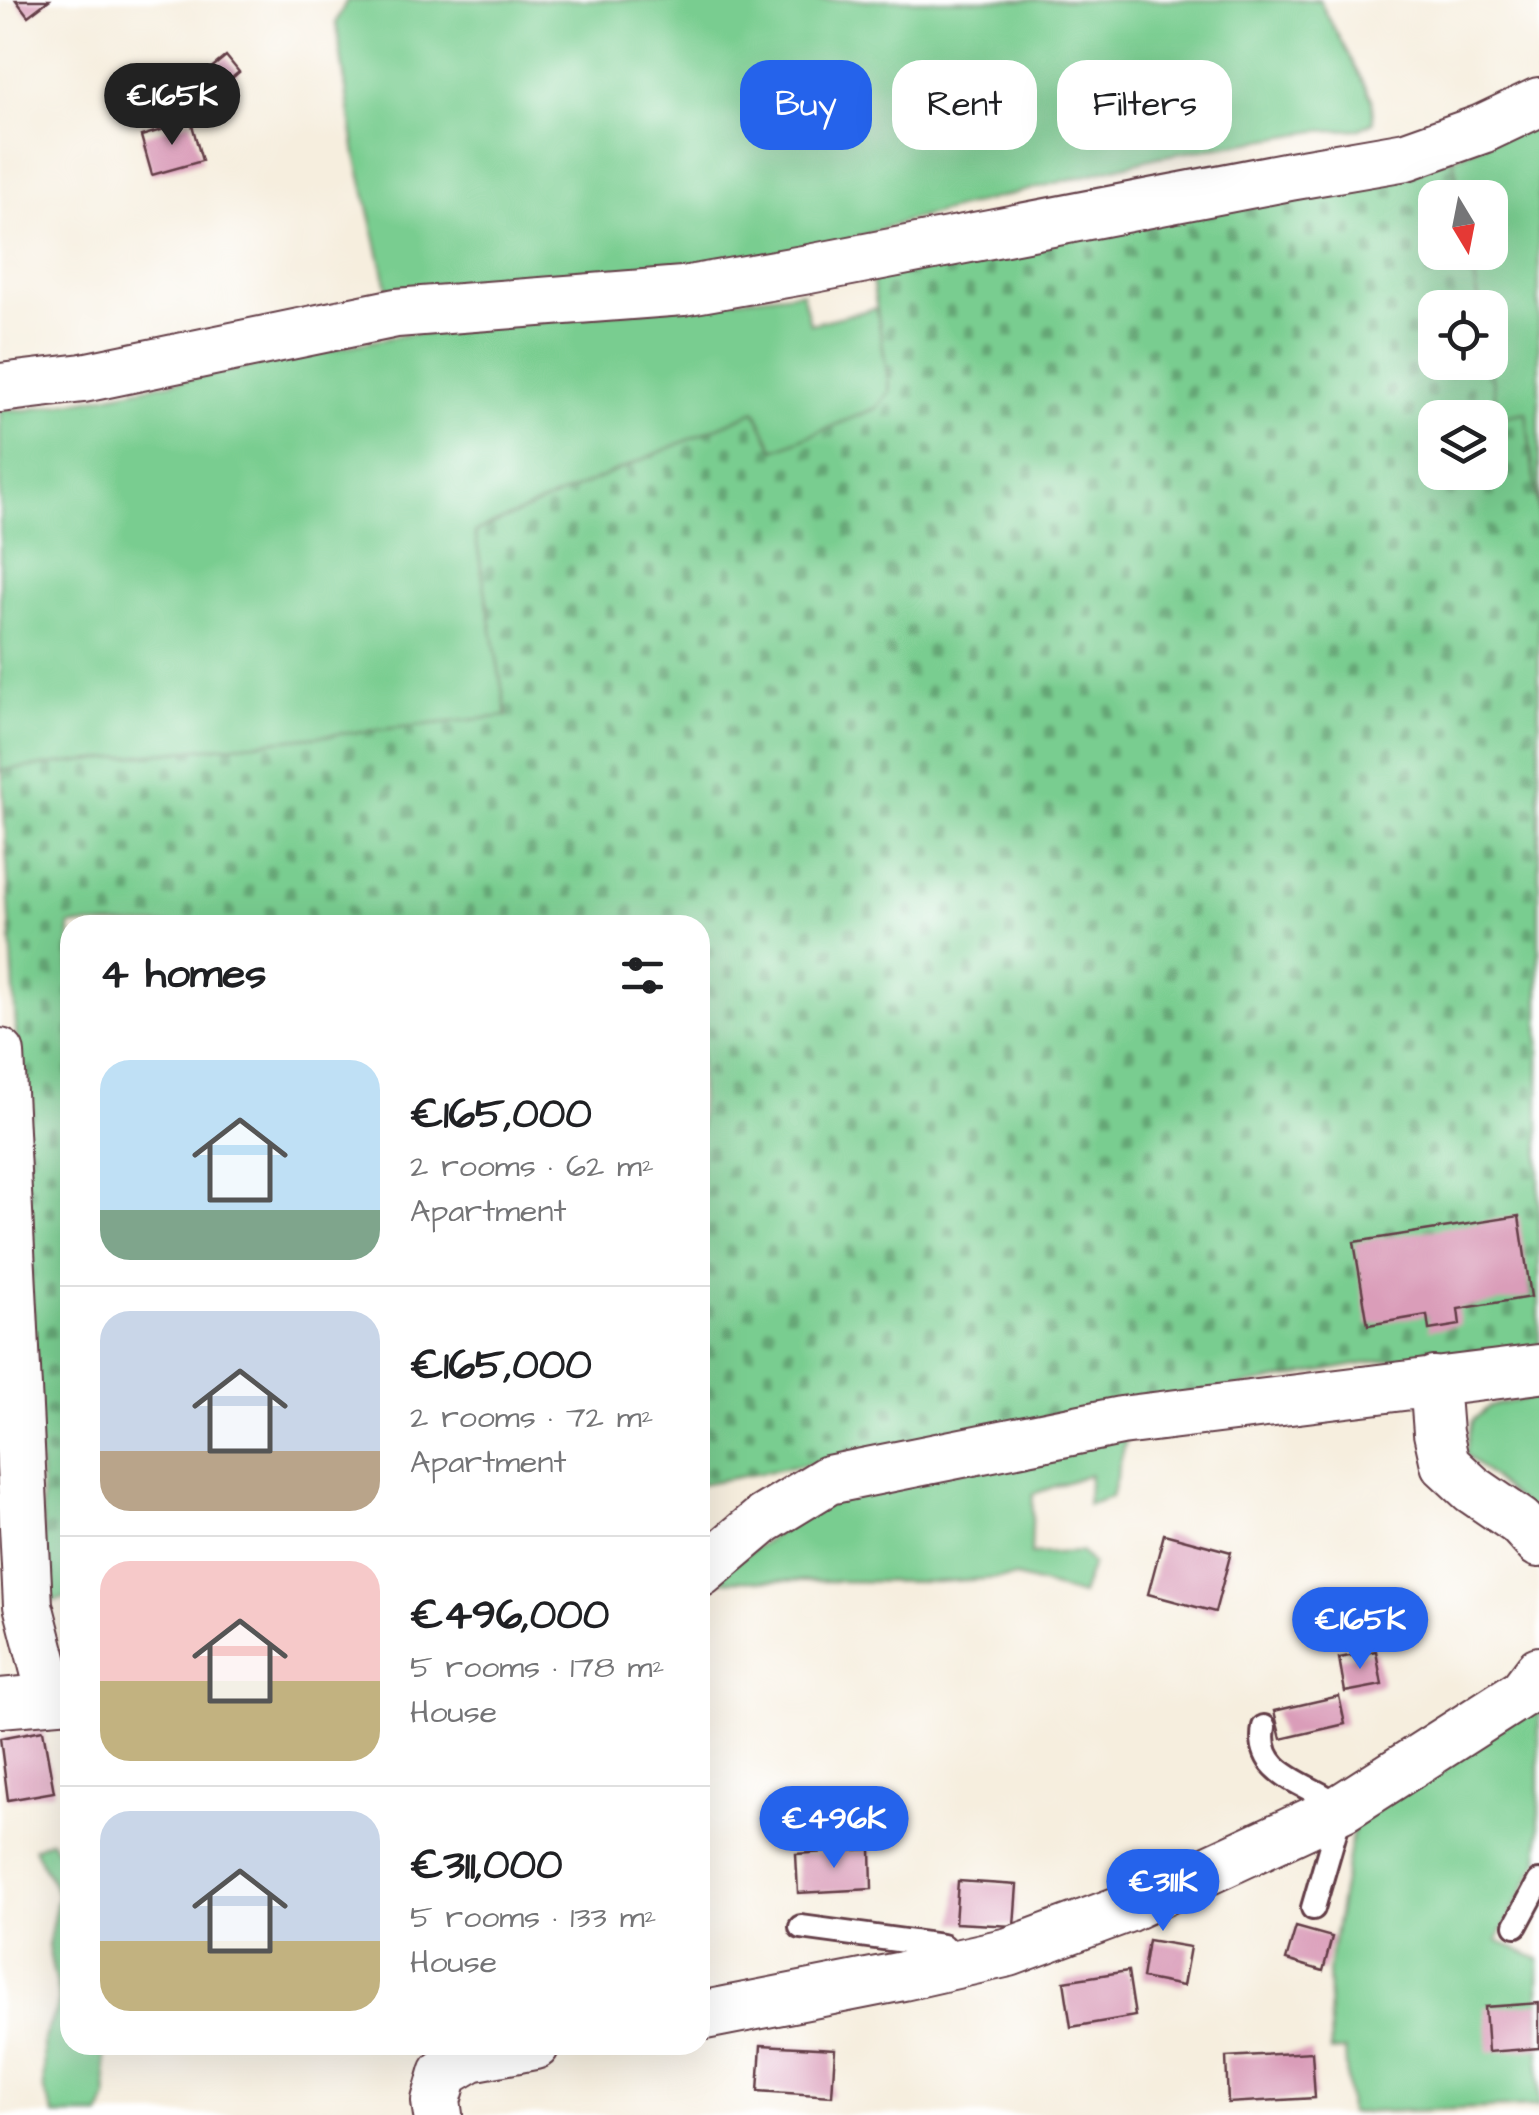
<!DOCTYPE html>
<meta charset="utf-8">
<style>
body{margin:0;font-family:"Architects Daughter",sans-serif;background:#f2f2f2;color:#202124;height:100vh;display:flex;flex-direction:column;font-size:38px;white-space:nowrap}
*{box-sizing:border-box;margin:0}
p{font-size:32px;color:#757577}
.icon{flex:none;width:55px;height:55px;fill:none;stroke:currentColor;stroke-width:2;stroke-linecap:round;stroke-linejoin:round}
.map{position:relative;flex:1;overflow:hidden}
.panel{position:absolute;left:60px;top:915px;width:650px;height:1140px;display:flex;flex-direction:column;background:#fff;border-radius:30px;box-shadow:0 10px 40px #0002}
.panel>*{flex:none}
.banner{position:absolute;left:740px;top:60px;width:648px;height:90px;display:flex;gap:20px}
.needle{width:65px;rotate:170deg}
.controls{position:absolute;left:1418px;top:180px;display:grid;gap:20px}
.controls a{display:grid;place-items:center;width:90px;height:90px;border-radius:20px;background:#fff;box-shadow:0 10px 40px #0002;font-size:50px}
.price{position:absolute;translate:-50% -85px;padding:0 22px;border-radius:35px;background:#2563eb;color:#fff;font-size:32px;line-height:65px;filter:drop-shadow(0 2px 5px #0008)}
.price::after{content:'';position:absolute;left:50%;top:60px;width:30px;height:22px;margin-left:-15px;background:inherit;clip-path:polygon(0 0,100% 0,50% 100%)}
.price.selected{background:#222;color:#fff}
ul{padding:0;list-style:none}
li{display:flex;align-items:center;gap:30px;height:250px;padding:0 40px}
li+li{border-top:2px solid #e0e0e0}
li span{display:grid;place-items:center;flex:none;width:280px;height:200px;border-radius:30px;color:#555}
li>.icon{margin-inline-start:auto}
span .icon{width:120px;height:120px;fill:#fffc;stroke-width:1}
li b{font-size:42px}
h2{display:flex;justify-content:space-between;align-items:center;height:120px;padding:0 40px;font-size:42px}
.tag{padding:0 35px;border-radius:30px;background:#fff;box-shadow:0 10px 40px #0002;font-size:35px;line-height:90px}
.tag.selected{background:#2563eb;color:#fff}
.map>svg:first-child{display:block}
.grass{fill:#79cd90;stroke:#62765e;stroke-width:2.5}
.cemetery{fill:url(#cemetery-stones);stroke:#62765e;stroke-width:2.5;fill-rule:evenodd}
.building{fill:#da9db9}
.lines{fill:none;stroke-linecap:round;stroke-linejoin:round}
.service-casing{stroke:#643e46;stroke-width:28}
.minor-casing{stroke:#643e46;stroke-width:52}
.service{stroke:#fff;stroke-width:22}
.minor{stroke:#fff;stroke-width:48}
</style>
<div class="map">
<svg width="1539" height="2115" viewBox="0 0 1539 2115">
<defs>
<pattern id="cemetery-stones" width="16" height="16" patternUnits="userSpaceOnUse" patternTransform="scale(2.5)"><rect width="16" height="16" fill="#79cd90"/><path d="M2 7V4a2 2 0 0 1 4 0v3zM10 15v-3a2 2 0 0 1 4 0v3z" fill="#65a676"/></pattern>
</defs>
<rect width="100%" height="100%" fill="#fff"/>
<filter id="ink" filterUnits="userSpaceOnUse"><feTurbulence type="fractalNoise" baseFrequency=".01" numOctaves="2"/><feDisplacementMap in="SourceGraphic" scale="20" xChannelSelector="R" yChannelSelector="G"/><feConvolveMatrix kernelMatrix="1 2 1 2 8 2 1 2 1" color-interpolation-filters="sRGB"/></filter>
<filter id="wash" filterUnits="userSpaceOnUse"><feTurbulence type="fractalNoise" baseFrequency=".0048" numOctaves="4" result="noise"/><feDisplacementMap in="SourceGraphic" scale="40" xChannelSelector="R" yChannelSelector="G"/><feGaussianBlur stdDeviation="2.25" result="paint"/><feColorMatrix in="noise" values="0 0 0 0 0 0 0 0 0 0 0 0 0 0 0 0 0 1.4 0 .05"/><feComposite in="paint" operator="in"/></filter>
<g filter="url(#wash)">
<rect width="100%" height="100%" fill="#f6eede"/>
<path class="grass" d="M347,0H1319L1372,99L1373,122L1360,129L1317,131L1158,157L906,221L806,255L390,300L356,155L336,22Z
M1539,119V519L1526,412L1499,418L1489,363L1490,308L1480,307L1470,253L1490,252V198L1460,197L1453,158Z
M802,292L810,324L877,308L890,392L877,408L774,451L756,412L769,678L435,737L416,726L0,771V409L26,410L89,399L403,335Z
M1539,1396V1519L1465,1454L1472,1421L1490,1406Z
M1127,1436L1111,1497L1087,1505L1090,1474L1033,1494L1031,1554L1081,1552L1092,1564L1081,1595L1016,1577L937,1582L706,1580L832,1497Z
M1539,1704V1860L1497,1941L1539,1959V2106L1349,2113L1345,2050L1331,2051L1328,1971L1355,1817Z
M51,1840L70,1872V2045H104L107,2098L100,2115H54L44,2091L43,2041L59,2001L48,1946L58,1894L34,1848Z"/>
<path class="cemetery" d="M1453,158L1460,197L1435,198V252L1470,253L1480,307L1435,308V362L1489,363L1499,418L1526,412L1539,519V1345L1379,1361L700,1484V925H70V1598L47,1602L2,770L507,716L475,532L755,411L775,450L877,408L890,391L871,273ZM1435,418H1490V472H1435Z"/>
<g id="blocks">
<path class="building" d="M16,0H49L28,16Z
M226,56L239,72L212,95L198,79Z
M191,121L202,161L152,175L141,136Z
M1519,1216L1531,1297L1458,1309L1460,1325L1429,1330L1427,1315L1368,1325L1354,1242Z
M1164,1534L1231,1552L1215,1612L1148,1594Z
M1376,1651L1382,1685L1345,1692L1339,1658Z
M1339,1696L1345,1724L1281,1739L1274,1711Z
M43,1730L54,1792L8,1800L0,1738Z
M871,1849L872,1889L798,1893L796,1854Z
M958,1881L1017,1885L1014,1926L955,1923Z
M1296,1927L1332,1937L1323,1971L1286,1960Z
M1148,1940L1190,1947L1183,1986L1142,1978Z
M1128,1971L1135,2016L1071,2027L1064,1981Z
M1539,2003V2048L1488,2052L1485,2007Z
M761,2045L835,2049L832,2096L758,2091Z
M1312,2052L1315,2098L1228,2103L1226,2057Z"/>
</g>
</g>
<g filter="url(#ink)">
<use href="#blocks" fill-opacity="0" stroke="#643e46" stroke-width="2.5"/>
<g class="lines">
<defs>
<path id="service" d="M1264,1727C1255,1777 1311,1783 1342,1808L1313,1908
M1516,1925L1539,1882
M801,1927L942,1946L957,1961"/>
<path id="minor" d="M0,388L83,378L396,313L683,291L809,269L1290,176L1406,156L1482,129L1539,102
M0,1053L28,1605L52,1698
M1434,1381L1438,1433L1445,1464L1472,1489L1520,1522L1539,1543
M700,1573L764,1519L828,1480L1121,1421L1539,1369
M0,1703L70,1697
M700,2016L903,1976L1009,1952L1127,1908L1342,1808L1523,1692L1539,1671
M438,2115L436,2101L444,2073L471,2057L535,2045"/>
</defs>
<use href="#service" class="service-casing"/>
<use href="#minor" class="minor-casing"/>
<use href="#service" class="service"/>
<use href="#minor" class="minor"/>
</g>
</g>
</svg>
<div class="controls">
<a><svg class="needle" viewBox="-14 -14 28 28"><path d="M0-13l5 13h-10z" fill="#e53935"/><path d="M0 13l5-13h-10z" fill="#757577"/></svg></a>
<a><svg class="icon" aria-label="locate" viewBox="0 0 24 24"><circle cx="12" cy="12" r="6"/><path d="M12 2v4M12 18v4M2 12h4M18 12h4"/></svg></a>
<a><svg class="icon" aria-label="layers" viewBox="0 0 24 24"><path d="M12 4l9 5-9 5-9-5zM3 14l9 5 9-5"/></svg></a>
</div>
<b class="price selected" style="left:172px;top:148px">€165K</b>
<b class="price" style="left:1360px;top:1672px">€165K</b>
<b class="price" style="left:834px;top:1871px">€496K</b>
<b class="price" style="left:1163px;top:1934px">€311K</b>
<div class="banner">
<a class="tag selected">Buy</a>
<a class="tag">Rent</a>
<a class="tag">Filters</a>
</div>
<section class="panel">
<h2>4 homes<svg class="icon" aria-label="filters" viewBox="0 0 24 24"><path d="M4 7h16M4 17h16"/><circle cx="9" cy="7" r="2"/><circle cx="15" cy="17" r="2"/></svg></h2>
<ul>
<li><span style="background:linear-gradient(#bfe0f5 75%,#7fa58c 0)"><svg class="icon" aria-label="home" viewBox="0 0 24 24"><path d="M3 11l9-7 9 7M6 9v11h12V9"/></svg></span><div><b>€165,000</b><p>2 rooms · 62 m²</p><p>Apartment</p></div></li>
<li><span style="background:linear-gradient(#c9d6e8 70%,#b9a48a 0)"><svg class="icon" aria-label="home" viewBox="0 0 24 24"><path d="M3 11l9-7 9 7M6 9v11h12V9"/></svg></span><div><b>€165,000</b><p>2 rooms · 72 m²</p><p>Apartment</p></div></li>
<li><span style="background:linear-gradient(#f6c9c9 60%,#c2b280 0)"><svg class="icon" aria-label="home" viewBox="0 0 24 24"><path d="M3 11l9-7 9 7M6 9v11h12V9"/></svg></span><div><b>€496,000</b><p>5 rooms · 178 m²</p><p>House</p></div></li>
<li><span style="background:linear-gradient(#c9d6e8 65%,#c2b280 0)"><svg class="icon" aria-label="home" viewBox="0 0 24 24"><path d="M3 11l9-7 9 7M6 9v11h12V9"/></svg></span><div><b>€311,000</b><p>5 rooms · 133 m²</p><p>House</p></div></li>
</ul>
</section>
</div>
